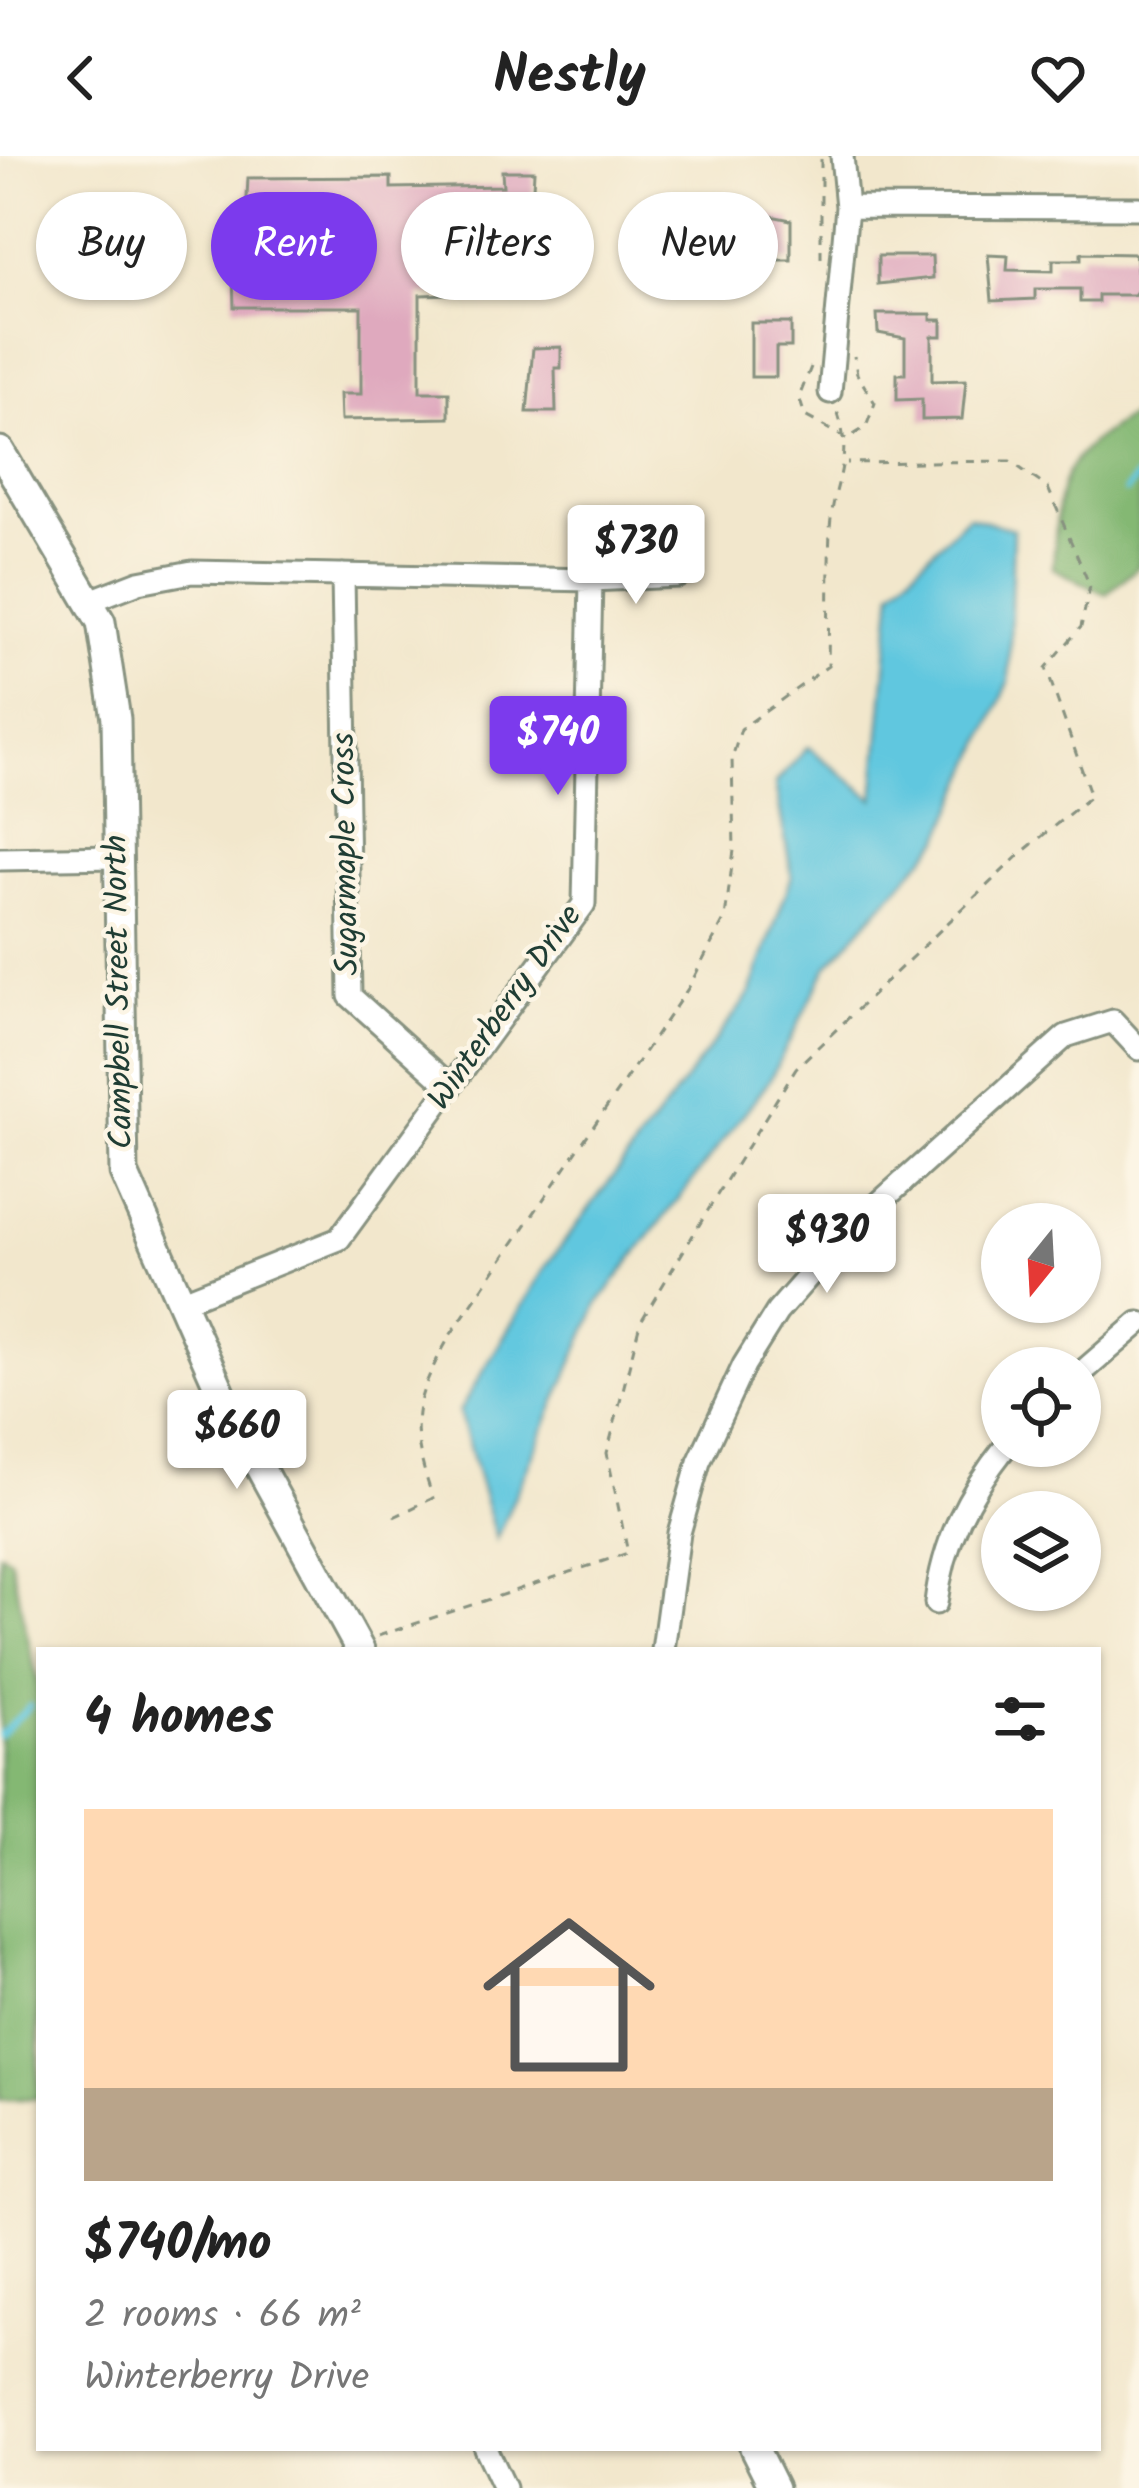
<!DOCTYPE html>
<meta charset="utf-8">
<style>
body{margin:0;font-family:Kalam,sans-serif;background:#f2f2f2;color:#222;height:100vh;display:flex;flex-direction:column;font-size:45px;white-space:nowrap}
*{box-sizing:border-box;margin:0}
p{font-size:39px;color:#767676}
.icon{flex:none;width:66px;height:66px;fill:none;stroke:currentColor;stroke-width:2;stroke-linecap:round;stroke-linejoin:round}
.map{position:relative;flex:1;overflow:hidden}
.panel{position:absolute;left:36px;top:1491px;width:1065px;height:804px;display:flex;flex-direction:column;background:#fff;border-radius:0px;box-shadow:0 3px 9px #0004}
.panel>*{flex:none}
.hud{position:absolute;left:36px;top:36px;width:1068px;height:108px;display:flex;gap:24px}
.needle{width:78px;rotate:198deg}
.tools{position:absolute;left:981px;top:1047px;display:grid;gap:24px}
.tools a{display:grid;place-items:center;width:120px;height:120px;border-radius:50%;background:#fff;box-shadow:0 3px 9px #0004;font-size:60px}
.price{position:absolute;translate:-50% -102px;padding:0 27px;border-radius:12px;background:#fff;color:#222;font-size:39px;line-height:78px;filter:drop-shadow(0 3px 6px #0008)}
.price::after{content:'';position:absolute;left:50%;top:72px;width:36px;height:27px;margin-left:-18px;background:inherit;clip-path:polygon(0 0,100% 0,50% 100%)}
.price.current{background:#7c3aed;color:#fff}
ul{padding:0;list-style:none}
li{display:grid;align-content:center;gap:24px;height:636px;padding:0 48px}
li span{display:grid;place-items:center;height:372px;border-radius:0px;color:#555}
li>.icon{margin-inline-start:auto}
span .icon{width:216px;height:216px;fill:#fffc;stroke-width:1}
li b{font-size:51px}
h2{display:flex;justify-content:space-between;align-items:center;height:144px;padding:0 48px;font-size:51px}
.tag{padding:0 42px;border-radius:54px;background:#fff;box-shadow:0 3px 9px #0004;font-size:42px;line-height:108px}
.tag.current{background:#7c3aed;color:#fff}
header{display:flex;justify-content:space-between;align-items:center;height:156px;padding:0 48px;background:#fff;font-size:54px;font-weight:700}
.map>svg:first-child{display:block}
.forest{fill:#84b873;stroke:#527a54;stroke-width:3}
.water{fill:#61c7df;stroke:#40828a;stroke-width:3}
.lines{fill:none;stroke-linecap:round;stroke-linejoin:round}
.stream{stroke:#61c7df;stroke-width:6}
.building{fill:#dfa9be}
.minor-casing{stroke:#889280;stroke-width:27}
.tertiary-casing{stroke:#889280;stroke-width:33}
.path{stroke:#889280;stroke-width:3;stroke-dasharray:9 9;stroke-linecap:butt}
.minor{stroke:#fff;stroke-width:21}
.tertiary{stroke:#fff;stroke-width:27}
.labels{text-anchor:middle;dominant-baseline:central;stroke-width:9;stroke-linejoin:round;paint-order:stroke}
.street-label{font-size:33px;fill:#1f3d34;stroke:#fcf5e5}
</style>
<header><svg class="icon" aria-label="back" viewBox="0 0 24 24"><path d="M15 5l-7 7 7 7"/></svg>Nestly<svg class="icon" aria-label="heart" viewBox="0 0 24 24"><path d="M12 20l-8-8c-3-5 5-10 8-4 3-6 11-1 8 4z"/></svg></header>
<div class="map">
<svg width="1139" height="2332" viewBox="0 0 1139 2332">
<rect width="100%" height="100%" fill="#fcf5e5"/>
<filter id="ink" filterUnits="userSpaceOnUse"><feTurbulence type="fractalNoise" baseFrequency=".00833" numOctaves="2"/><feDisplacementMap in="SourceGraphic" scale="24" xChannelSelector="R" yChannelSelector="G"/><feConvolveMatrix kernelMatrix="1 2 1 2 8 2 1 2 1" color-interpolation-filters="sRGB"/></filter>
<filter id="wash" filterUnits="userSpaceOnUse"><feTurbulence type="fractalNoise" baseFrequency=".004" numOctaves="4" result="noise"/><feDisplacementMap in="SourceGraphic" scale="48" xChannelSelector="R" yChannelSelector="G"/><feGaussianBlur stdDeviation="2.7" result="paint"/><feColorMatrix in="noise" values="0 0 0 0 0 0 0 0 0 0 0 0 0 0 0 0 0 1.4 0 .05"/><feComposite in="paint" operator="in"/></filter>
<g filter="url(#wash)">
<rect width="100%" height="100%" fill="#f2e7cc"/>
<path class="forest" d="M1139,255V410L1106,438L1053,412C1060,318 1055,306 1139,255Z
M0,1397L10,1402L39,1532V1942L0,1944Z"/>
<path class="water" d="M968,360L1013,373L1009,526L940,684L827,811L769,925L599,1146L496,1383L459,1256L546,1110L750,838L792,720L775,628L808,591L874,643L893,434Z"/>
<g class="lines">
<path class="stream" d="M1126,335L1139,319
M0,1579L30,1550"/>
</g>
<g id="blocks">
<path class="building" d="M502,15H534L527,136L420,139V236H449V262L341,264L340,238H361V151H234L233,120H243L248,22L391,21V32L503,30Z
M761,58L791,64V104H759Z
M1081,97L1135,98L1139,132L1134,139H1098V146H1080V133H1035V143L992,145L988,99L1008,100L1007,114L1053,115V104H1081Z
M878,100H932L933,122L878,128Z
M877,158H931V164H942V180H932V225L966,224L962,263L922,264V243L897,244V218H905V182L878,177Z
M751,167H791V191H776V221H751Z
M561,191V212H555L556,256H527L533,192Z"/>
</g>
</g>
<g filter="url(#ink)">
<use href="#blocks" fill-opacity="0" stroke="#889280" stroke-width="3"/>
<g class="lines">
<defs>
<path id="minor" d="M847,51L1139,52
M830,236L847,51L842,0
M343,419L350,840L451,931
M591,424L678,420
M90,445L139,426L192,416L591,424L584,748L339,1083L181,1146
M0,703L117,701
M1080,1218L1139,1167
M936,1447C943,1386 968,1338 1006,1290
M663,1494L679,1377L699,1306L744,1209L777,1156L849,1074L1066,880L1113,865L1139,893
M485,2292L504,2332"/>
<path id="tertiary" d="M0,295L101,466L116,563L124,1017L231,1259L360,1494
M754,2292L774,2332"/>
</defs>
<use href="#minor" class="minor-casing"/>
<use href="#tertiary" class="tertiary-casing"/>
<path class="path" d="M821,102V3
M811,211L799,241L805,260L847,283L866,271L875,247L857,218L854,200
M394,1361L433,1342C407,1267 413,1245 451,1178L689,831L725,762L734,694L732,602L741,573L828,510C829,466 828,420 830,375C832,326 855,305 837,255
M378,1480L628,1397L607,1297L640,1167L719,1036L796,912L1020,698L1091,640L1046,512L1081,471L1090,430L1048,332L1010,305L847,307"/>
<use href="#minor" class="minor"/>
<use href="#tertiary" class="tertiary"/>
</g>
</g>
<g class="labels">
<g class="street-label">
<text transform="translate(347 698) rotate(-91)">Sugarmaple Cross</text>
<text transform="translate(120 836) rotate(-91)">Campbell Street North</text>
<text transform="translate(506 852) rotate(-55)">Winterberry Drive</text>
</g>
</g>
</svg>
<div class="tools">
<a><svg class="needle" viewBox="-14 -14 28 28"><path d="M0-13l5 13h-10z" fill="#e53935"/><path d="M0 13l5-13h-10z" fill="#767676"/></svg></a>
<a><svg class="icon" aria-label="locate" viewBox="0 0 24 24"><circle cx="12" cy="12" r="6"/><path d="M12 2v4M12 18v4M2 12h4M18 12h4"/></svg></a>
<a><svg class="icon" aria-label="layers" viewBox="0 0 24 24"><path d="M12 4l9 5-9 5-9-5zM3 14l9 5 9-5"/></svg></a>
</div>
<b class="price" style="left:636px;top:451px">$730</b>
<b class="price current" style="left:558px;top:642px">$740</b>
<b class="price" style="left:827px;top:1140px">$930</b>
<b class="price" style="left:237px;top:1336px">$660</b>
<div class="hud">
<a class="tag">Buy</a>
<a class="tag current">Rent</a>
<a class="tag">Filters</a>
<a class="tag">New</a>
</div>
<section class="panel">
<h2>4 homes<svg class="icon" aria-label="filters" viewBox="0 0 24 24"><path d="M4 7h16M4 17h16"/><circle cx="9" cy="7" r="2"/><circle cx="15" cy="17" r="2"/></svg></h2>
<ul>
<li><span style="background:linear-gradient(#ffd9b3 75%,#b9a48a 0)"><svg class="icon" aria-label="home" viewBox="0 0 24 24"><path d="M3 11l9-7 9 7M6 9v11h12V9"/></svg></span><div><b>$740/mo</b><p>2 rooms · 66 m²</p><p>Winterberry Drive</p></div></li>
</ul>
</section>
</div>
